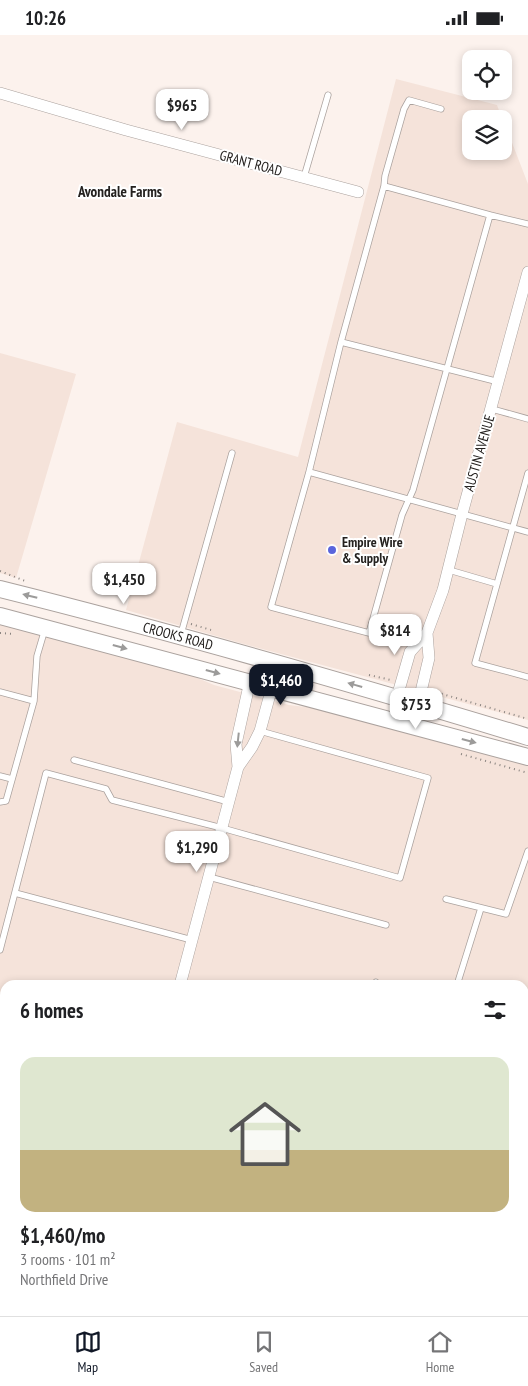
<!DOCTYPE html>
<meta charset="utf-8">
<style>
body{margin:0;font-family:"PT Sans Narrow",sans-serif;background:#f6f6f6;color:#202124;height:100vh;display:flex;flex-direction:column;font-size:19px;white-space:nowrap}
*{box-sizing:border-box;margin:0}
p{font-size:16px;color:#757577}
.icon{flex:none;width:28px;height:28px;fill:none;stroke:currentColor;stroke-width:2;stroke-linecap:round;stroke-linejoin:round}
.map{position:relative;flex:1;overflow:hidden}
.details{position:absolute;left:0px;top:945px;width:529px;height:336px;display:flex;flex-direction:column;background:#fff;border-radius:15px 15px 0 0;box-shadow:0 2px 8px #0003}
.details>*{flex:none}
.tools{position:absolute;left:462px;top:15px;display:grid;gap:10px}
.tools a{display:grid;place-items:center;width:50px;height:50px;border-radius:10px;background:#fff;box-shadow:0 2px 8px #0003;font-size:25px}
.price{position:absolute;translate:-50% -42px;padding:0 11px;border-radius:10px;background:#fff;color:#222;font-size:16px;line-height:32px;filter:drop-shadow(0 1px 2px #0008)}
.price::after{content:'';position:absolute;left:50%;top:30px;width:15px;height:11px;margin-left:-8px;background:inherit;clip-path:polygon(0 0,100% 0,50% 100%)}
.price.selected{background:#111827;color:#fff}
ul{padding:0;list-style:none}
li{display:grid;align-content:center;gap:10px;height:265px;padding:0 20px}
li span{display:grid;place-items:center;height:155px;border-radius:15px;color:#555}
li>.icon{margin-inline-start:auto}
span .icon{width:90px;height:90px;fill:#fffc;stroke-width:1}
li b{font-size:21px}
h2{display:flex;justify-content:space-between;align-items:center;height:60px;padding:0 20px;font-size:21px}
.status{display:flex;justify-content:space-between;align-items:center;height:35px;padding:0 25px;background:#fff;direction:ltr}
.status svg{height:14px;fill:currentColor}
.dock{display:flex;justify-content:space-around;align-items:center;height:70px;border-top:1px solid #e0e0e0;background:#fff;font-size:14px;color:#757577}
.dock a{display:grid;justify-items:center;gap:2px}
.dock .selected{color:#111827}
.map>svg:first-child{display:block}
.built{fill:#f5e3da;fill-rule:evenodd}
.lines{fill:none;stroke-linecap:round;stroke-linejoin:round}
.lane-casing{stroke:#aba29e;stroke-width:7}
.street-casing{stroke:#aba29e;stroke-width:12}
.secondary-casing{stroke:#aba29e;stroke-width:18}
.path{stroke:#89837f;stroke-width:2;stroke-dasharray:1 4;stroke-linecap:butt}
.lane{stroke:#fff;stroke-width:5.5}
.street{stroke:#fff;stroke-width:11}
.secondary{stroke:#fff;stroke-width:16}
.oneway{fill:#9c9b9a}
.poi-dot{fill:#5a65dc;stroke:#fff;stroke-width:2}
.labels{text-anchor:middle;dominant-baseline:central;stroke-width:4;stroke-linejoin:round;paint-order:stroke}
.street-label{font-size:14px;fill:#24211f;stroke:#fff}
.poi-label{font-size:14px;font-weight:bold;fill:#24211f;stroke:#fff;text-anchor:start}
.neighbourhood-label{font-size:15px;font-weight:bold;fill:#24211f;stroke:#fff}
</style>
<div class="status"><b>10:26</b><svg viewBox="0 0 49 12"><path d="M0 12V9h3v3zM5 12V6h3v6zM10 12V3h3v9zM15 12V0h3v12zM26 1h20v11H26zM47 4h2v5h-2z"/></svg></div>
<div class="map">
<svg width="528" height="1281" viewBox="0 0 528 1281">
<rect width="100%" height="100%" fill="#fcf2ed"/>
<path class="built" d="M396,44L497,70L502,84H471V116H504V87L528,149V685L244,609L126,575L177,387L298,422Z
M0,318L76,339L16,543L0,538Z
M0,589L186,638L214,650L289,670L322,674L528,729V1281H0ZM5,950H524V1276H5Z"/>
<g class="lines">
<defs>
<path id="lane" d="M304,142L328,60
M384,151L385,141L404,74L409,65L441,74
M490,180L528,189
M341,307L499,347
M492,374L528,384
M309,437L341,307L384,151L490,180L413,455L402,480L369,598L271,572L309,437L528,497
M528,438L475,628L528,642
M449,535L497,549
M181,599L232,418
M0,657L34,666
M74,725L229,767
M0,741L12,744
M0,767L6,766L34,666L37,621L45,594
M209,842L386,890
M15,858L192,905
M446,864L506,879L528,816
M0,915L46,738L106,754L112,765L222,793L400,843L428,743L260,696
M375,950L376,947
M457,950L481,873
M524,976L528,959
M524,1005L528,1006
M0,1015L5,1017
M524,1034L528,1036
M0,1047L5,1049
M524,1194L528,1195
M0,1245L5,1247
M0,1267L5,1268
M35,1276L53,1281
M168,1276L169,1281
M415,1281L416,1276
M442,1281L444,1276"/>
<path id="street" d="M0,58L126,95L358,157
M397,662L410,617L427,598L443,555L462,479L528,237
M418,669L429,623L427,598
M238,732L252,712L260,696L272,652
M180,950L238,732L236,709L250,646
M311,1276L328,1281
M93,1281L94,1276"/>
<path id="secondary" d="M0,554C177,598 353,649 528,702
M0,581L528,722"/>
</defs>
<use href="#lane" class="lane-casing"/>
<use href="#street" class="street-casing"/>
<use href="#secondary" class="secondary-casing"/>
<path class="path" d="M0,536L25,546
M191,589L211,595
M0,598L14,599
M369,640L391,645
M432,656L528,684
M461,719L528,738"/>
<use href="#lane" class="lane"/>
<use href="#street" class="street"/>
<use href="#secondary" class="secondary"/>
</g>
<defs><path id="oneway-solid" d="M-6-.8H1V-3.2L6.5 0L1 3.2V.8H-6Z" transform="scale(1.25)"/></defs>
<g class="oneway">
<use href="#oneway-solid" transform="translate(30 561) rotate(-166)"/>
<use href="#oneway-solid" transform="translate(120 612) rotate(15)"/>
<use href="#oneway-solid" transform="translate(213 637) rotate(15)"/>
<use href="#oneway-solid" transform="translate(355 650) rotate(-164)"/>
<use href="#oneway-solid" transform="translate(238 705) rotate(96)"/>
<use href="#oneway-solid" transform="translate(469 706) rotate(15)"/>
</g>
<circle class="poi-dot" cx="332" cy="515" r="5"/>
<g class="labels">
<g class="street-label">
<text transform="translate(251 128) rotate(15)">GRANT ROAD</text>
<text transform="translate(479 418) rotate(-74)">AUSTIN AVENUE</text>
<text transform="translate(178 601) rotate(15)">CROOKS ROAD</text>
</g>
<g class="poi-label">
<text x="342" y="507">Empire Wire<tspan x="342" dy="16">&amp; Supply</tspan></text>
</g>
<g class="neighbourhood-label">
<text x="120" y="156">Avondale Farms</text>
</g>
</g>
</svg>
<div class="tools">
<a><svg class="icon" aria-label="locate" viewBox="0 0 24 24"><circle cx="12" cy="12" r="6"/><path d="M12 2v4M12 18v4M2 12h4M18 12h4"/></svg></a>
<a><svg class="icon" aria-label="layers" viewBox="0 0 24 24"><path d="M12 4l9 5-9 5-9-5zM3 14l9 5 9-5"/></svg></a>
</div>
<b class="price" style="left:182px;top:96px">$965</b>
<b class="price" style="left:124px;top:570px">$1,450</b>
<b class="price" style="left:395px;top:621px">$814</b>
<b class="price selected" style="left:281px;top:671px">$1,460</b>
<b class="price" style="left:416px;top:695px">$753</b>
<b class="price" style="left:197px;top:838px">$1,290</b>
<section class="details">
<h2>6 homes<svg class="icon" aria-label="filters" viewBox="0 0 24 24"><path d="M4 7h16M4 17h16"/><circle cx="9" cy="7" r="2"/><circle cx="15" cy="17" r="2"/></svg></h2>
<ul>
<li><span style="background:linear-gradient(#dfe7d0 60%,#c2b280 0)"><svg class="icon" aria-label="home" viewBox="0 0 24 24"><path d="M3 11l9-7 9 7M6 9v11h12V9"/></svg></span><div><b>$1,460/mo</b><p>3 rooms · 101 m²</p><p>Northfield Drive</p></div></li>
</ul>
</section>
</div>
<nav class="dock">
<a class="selected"><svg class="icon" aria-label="map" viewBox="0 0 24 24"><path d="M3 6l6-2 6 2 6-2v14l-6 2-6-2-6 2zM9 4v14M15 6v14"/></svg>Map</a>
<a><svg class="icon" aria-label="saved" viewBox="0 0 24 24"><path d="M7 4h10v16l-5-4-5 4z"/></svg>Saved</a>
<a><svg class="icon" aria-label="home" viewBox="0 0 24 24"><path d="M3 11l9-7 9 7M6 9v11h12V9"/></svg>Home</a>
</nav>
